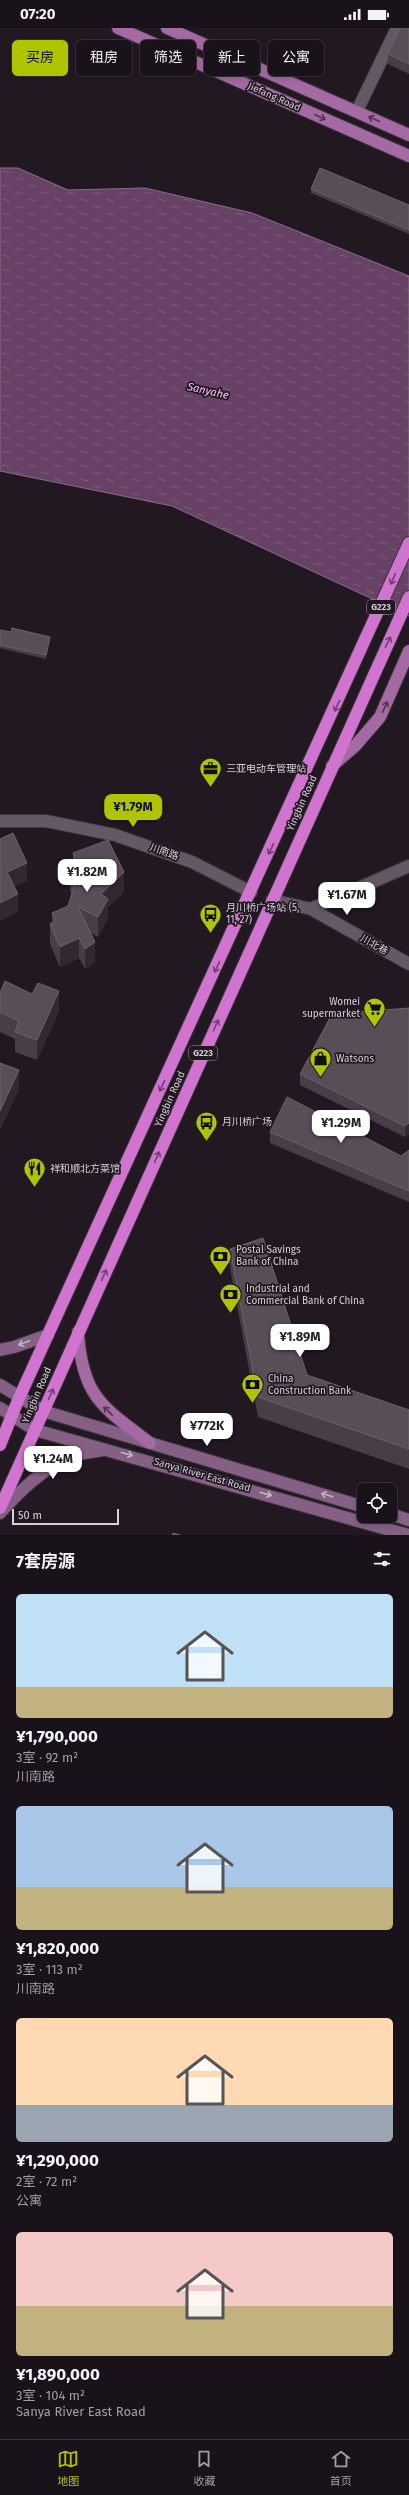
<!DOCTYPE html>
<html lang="zh">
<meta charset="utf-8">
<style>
body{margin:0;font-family:"Fira Sans","Noto Sans SC",sans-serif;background:#272027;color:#f1f3f6;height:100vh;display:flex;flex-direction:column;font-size:15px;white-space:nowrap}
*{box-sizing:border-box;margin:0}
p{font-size:13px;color:#9f9ea2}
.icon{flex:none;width:22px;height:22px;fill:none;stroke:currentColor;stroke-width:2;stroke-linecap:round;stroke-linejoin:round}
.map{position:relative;height:1507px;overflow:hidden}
.side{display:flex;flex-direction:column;background:#1a121a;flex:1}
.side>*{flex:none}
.banner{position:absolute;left:12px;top:12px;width:385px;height:36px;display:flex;gap:8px}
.tools{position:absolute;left:357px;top:1455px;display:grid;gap:8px}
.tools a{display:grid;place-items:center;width:40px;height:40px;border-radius:6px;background:#1a121a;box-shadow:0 2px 6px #0003,0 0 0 1px #383239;font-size:20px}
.scale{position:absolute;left:12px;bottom:10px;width:107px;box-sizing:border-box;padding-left:4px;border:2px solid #d7d0d7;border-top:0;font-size:11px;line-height:14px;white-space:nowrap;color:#d7d0d7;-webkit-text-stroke:3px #221822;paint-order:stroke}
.price{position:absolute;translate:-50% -34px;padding:0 9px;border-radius:8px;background:#fff;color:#222;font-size:13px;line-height:26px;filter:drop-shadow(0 1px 2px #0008)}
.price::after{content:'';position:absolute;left:50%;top:24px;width:12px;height:9px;margin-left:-6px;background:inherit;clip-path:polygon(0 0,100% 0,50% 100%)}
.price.on{background:#afc504;color:#111}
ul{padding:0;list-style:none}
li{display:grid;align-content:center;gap:8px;height:212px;padding:0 16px}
li span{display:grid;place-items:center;height:124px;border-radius:6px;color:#555}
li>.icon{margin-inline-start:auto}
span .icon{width:72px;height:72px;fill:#fffc;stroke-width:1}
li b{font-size:17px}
h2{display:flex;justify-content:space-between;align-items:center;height:48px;padding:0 16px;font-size:17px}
.tag{padding:0 14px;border-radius:6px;background:#1a121a;box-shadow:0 2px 6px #0003,0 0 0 1px #383239;font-size:14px;line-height:36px}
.tag.on{background:#afc504;color:#111}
.status{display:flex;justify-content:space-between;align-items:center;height:28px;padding:0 20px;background:#1a121a;direction:ltr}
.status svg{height:11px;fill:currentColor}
.tabs{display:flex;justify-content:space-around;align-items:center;height:56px;border-top:1px solid #383239;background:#1a121a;font-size:11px;color:#9f9ea2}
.tabs a{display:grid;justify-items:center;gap:2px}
.tabs .on{color:#afc504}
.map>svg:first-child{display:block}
.water{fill:url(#water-ripples);stroke:#896d88}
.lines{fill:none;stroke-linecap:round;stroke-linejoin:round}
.street-casing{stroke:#3c353c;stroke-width:14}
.secondary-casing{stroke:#3c353c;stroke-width:14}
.primary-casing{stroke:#3c353c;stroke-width:14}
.highway-casing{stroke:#3c353c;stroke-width:14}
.street{stroke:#655864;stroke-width:12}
.secondary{stroke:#856084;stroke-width:12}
.primary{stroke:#a569a4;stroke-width:12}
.highway{stroke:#d074cf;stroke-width:12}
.wall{fill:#493e48}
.shaded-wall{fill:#332832}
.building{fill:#584e57;stroke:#6c626b}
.oneway{stroke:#503450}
.oneway2{stroke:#704170}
.oneway3{stroke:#c2b4c2}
.labels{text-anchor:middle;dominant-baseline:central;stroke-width:3.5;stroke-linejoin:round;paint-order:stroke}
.shield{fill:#221822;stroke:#a199a1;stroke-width:1}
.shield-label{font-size:9px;font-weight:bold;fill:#d7d0d7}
.street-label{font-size:10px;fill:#d7d0d7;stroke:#221822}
.poi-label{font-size:10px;fill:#d7d0d7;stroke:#221822;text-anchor:start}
.water-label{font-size:11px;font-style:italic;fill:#f8c7f7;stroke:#221822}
</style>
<div class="status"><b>07:20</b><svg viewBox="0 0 49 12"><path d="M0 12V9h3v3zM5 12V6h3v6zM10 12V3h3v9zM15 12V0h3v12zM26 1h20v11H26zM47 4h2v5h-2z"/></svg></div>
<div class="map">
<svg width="409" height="1507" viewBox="0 0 409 1507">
<defs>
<pattern id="water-ripples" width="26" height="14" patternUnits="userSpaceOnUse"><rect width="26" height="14" fill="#674266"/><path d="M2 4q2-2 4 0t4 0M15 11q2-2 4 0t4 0" fill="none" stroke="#7c5c7b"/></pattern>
</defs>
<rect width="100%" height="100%" fill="#221822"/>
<path class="water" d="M0,140H18L68,162L145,160L252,185L409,248V588L172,478L0,443Z"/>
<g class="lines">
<defs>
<path id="street" d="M357,83L397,0
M0,793H46L115,807L192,834L251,864
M272,872L311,881L409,936
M311,881L409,838"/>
<path id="secondary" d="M0,1322L14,1319L48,1307
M0,1357L43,1383L364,1479
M0,1380L35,1402L408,1507
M0,1485C20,1463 42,1441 70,1429C80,1425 93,1424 103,1422
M390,1486L409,1492"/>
<path id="primary" d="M118,0L409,128
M167,0L409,107
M332,738L355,718L380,689L409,623
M78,1304C82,1368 102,1379 150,1415"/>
<path id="highway" d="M0,1417L19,1370L409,515
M0,1480L409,569"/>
</defs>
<use href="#street" class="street-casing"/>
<use href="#secondary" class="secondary-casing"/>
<use href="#primary" class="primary-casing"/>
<use href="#highway" class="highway-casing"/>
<use href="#street" class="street"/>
<use href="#secondary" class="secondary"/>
<use href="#primary" class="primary"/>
<use href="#highway" class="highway"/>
</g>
<path class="wall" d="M409,0V46L388,36V26Z
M311,161L409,177V206L311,165Z
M0,602L50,612L46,631L0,620Z
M73,825L124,864L108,879V891L98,909L91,905L95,934L85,941L79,930L60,939L50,916V896L52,895V885L68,878L72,866L70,863V843L73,841Z
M0,965L59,983L37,1032L15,1024V1011L0,1004Z
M409,980V1106L405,1109L300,1057V1046Z
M270,1104L401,1128L409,1122V1174L270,1115Z
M230,1221L307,1347L409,1382V1441L258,1389L230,1240Z"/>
<path class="shaded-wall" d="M50,609V612L46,631V627Z
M27,835V853L7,862V844Z
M124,844V864L108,879V891L98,909V889L101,866Z
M18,866V884L0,893V875Z
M79,910V930L60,939V919Z
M95,914V934L85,941V921Z
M59,963V983L37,1032V1012Z
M19,1042V1062L0,1102V1083Z
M409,1095V1106L405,1109V1098Z"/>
<path class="building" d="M400,0H409V36L388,26Z
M320,140L409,177V202L311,161Z
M12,600L50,609L46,627L0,617V602L11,604Z
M13,805L27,835L7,844L18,866L0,875V811Z
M108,812L124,844L101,866L108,871L98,889L78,879L95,914L85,921L79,910L60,919L50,896L55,893L52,885L68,878L75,855L70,843L77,839L73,825Z
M5,953L32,966L38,955L59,963L37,1012L15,1004L19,993L0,984V965Z
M409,980V1095L405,1098L300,1046L332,986Z
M0,1035L19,1042L0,1083Z
M287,1069L401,1128L409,1122V1163L270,1104Z
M263,1210L307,1347L409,1382V1421L258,1369L230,1221Z
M173,1505L180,1507H172Z"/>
<defs><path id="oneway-shaft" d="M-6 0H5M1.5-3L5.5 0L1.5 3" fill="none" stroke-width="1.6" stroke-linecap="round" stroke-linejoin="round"/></defs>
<g class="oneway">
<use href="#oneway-shaft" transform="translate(320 89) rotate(24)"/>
<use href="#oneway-shaft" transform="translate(374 91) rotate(-156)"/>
<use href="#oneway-shaft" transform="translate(385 679) rotate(-65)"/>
<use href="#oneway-shaft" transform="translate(108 1383) rotate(-136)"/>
</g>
<g class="oneway2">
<use href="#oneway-shaft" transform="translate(393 551) rotate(114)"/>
<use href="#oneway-shaft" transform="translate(388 614) rotate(-65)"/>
<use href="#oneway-shaft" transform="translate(337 678) rotate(115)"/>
<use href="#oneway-shaft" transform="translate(271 821) rotate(115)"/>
<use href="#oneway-shaft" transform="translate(217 939) rotate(115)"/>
<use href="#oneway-shaft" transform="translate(216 997) rotate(-66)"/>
<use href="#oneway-shaft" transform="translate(162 1058) rotate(115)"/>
<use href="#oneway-shaft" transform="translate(157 1129) rotate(-66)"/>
<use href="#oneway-shaft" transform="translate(104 1247) rotate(-66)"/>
<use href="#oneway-shaft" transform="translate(51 1366) rotate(-66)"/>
</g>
<g class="oneway3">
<use href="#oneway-shaft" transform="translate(24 1315) rotate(159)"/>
<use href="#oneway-shaft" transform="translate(127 1426) rotate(15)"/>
<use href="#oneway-shaft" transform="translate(266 1466) rotate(16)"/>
<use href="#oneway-shaft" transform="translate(327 1467) rotate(-163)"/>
</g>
<defs>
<symbol id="office-pin" viewBox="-11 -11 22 30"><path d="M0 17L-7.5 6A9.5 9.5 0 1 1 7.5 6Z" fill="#afc504" stroke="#221822"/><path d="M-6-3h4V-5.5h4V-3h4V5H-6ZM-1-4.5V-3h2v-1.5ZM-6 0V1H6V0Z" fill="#111"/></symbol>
<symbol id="bus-pin" viewBox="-11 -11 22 30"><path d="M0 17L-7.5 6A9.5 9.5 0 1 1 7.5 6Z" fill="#afc504" stroke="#221822"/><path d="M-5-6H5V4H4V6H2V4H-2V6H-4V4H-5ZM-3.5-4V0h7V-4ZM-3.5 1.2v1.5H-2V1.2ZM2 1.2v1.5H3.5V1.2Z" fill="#111"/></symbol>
<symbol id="supermarket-pin" viewBox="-11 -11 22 30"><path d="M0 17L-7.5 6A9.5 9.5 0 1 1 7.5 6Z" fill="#afc504" stroke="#221822"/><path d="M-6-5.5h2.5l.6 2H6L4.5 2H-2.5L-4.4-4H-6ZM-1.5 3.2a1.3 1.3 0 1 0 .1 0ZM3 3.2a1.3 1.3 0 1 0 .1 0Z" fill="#111"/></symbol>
<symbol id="shop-pin" viewBox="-11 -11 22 30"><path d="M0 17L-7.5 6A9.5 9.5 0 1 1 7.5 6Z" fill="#afc504" stroke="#221822"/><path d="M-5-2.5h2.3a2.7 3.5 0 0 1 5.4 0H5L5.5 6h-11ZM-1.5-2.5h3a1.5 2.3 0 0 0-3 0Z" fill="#111"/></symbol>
<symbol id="restaurant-pin" viewBox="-11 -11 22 30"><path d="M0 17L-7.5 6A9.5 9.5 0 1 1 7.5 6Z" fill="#afc504" stroke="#221822"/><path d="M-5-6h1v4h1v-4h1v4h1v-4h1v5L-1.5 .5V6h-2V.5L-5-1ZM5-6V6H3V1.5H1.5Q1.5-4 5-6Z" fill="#111"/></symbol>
<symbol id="bank-pin" viewBox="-11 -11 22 30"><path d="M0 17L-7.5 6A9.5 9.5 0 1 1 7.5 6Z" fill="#afc504" stroke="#221822"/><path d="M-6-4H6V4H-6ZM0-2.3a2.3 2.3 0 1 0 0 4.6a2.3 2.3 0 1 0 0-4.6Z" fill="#111"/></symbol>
</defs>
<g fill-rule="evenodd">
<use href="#office-pin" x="198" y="728" width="25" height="34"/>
<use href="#bus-pin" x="198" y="874" width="25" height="34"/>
<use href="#supermarket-pin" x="362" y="968" width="25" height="34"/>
<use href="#shop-pin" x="308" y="1018" width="25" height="34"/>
<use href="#bus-pin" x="194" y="1082" width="25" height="34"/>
<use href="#restaurant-pin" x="22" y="1128" width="25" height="34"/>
<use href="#bank-pin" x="208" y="1216" width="25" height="34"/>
<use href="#bank-pin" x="218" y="1254" width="25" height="34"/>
<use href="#bank-pin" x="240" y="1344" width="25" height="34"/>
</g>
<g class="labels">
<g class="shield">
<rect x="367" y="572" width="28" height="14" rx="3"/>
<rect x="189" y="1018" width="28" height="14" rx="3"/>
</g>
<g class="shield-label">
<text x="381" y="579">G223</text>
<text x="203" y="1025">G223</text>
</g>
<g class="street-label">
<text transform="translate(274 69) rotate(24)">Jiefang Road</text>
<text transform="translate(302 775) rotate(-66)">Yingbin Road</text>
<text transform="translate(164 824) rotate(20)">川南路</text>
<text transform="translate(374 917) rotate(29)">川北巷</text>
<text transform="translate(170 1071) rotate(-66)">Yingbin Road</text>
<text transform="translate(37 1367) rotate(-67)">Yingbin Road</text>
<text transform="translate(202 1447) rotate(16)">Sanya River East Road</text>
</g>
<g class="poi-label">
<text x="226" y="741">三亚电动车管理站</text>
<text x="226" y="880">月川桥广场站 (5,<tspan x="226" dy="12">11, 27)</tspan></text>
<text x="360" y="974" text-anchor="end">Womei<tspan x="360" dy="12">supermarket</tspan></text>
<text x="336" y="1031">Watsons</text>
<text x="222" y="1094">月川桥广场</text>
<text x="50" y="1141">祥和顺北方菜馆</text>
<text x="236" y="1222">Postal Savings<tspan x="236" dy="12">Bank of China</tspan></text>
<text x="246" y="1261">Industrial and<tspan x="246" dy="12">Commercial Bank of China</tspan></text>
<text x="268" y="1351">China<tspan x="268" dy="12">Construction Bank</tspan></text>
</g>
<g class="water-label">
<text transform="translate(208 363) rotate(13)">Sanyahe</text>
</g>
</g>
</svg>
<div class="tools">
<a><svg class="icon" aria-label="locate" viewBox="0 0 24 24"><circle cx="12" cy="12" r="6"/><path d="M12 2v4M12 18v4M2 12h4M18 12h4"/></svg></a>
</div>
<div class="scale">50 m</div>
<b class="price on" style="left:133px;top:800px">¥1.79M</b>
<b class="price" style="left:87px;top:865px">¥1.82M</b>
<b class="price" style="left:347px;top:888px">¥1.67M</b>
<b class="price" style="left:341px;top:1116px">¥1.29M</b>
<b class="price" style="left:300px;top:1330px">¥1.89M</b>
<b class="price" style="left:207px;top:1419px">¥772K</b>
<b class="price" style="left:53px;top:1452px">¥1.24M</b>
<div class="banner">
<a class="tag on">买房</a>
<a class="tag">租房</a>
<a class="tag">筛选</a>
<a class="tag">新上</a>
<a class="tag">公寓</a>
</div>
</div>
<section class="side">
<h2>7套房源<svg class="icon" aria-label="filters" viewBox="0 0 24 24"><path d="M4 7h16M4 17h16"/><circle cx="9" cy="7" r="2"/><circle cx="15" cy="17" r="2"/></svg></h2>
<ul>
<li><span style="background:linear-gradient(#bfe0f5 75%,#c2b280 0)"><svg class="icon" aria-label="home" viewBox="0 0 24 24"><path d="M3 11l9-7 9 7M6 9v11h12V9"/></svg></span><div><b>¥1,790,000</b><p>3室 · 92 m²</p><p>川南路</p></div></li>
<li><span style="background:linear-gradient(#a9c7e8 65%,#c2b280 0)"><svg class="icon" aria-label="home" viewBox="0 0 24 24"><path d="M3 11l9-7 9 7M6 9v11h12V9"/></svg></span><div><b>¥1,820,000</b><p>3室 · 113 m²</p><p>川南路</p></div></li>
<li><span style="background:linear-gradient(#ffd9b3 70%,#9aa5b1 0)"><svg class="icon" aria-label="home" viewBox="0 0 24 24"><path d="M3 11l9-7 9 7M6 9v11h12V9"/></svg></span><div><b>¥1,290,000</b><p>2室 · 72 m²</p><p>公寓</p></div></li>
<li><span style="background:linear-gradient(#f6c9c9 60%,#c2b280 0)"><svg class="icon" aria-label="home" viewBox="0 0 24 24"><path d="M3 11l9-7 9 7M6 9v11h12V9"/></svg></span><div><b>¥1,890,000</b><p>3室 · 104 m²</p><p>Sanya River East Road</p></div></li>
</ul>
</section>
<nav class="tabs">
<a class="on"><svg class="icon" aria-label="map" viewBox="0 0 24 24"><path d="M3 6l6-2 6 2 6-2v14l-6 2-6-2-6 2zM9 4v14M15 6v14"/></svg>地图</a>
<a><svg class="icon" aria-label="saved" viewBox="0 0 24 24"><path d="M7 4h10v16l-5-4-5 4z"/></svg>收藏</a>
<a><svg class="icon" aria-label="home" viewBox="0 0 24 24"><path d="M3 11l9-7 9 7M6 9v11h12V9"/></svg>首页</a>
</nav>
